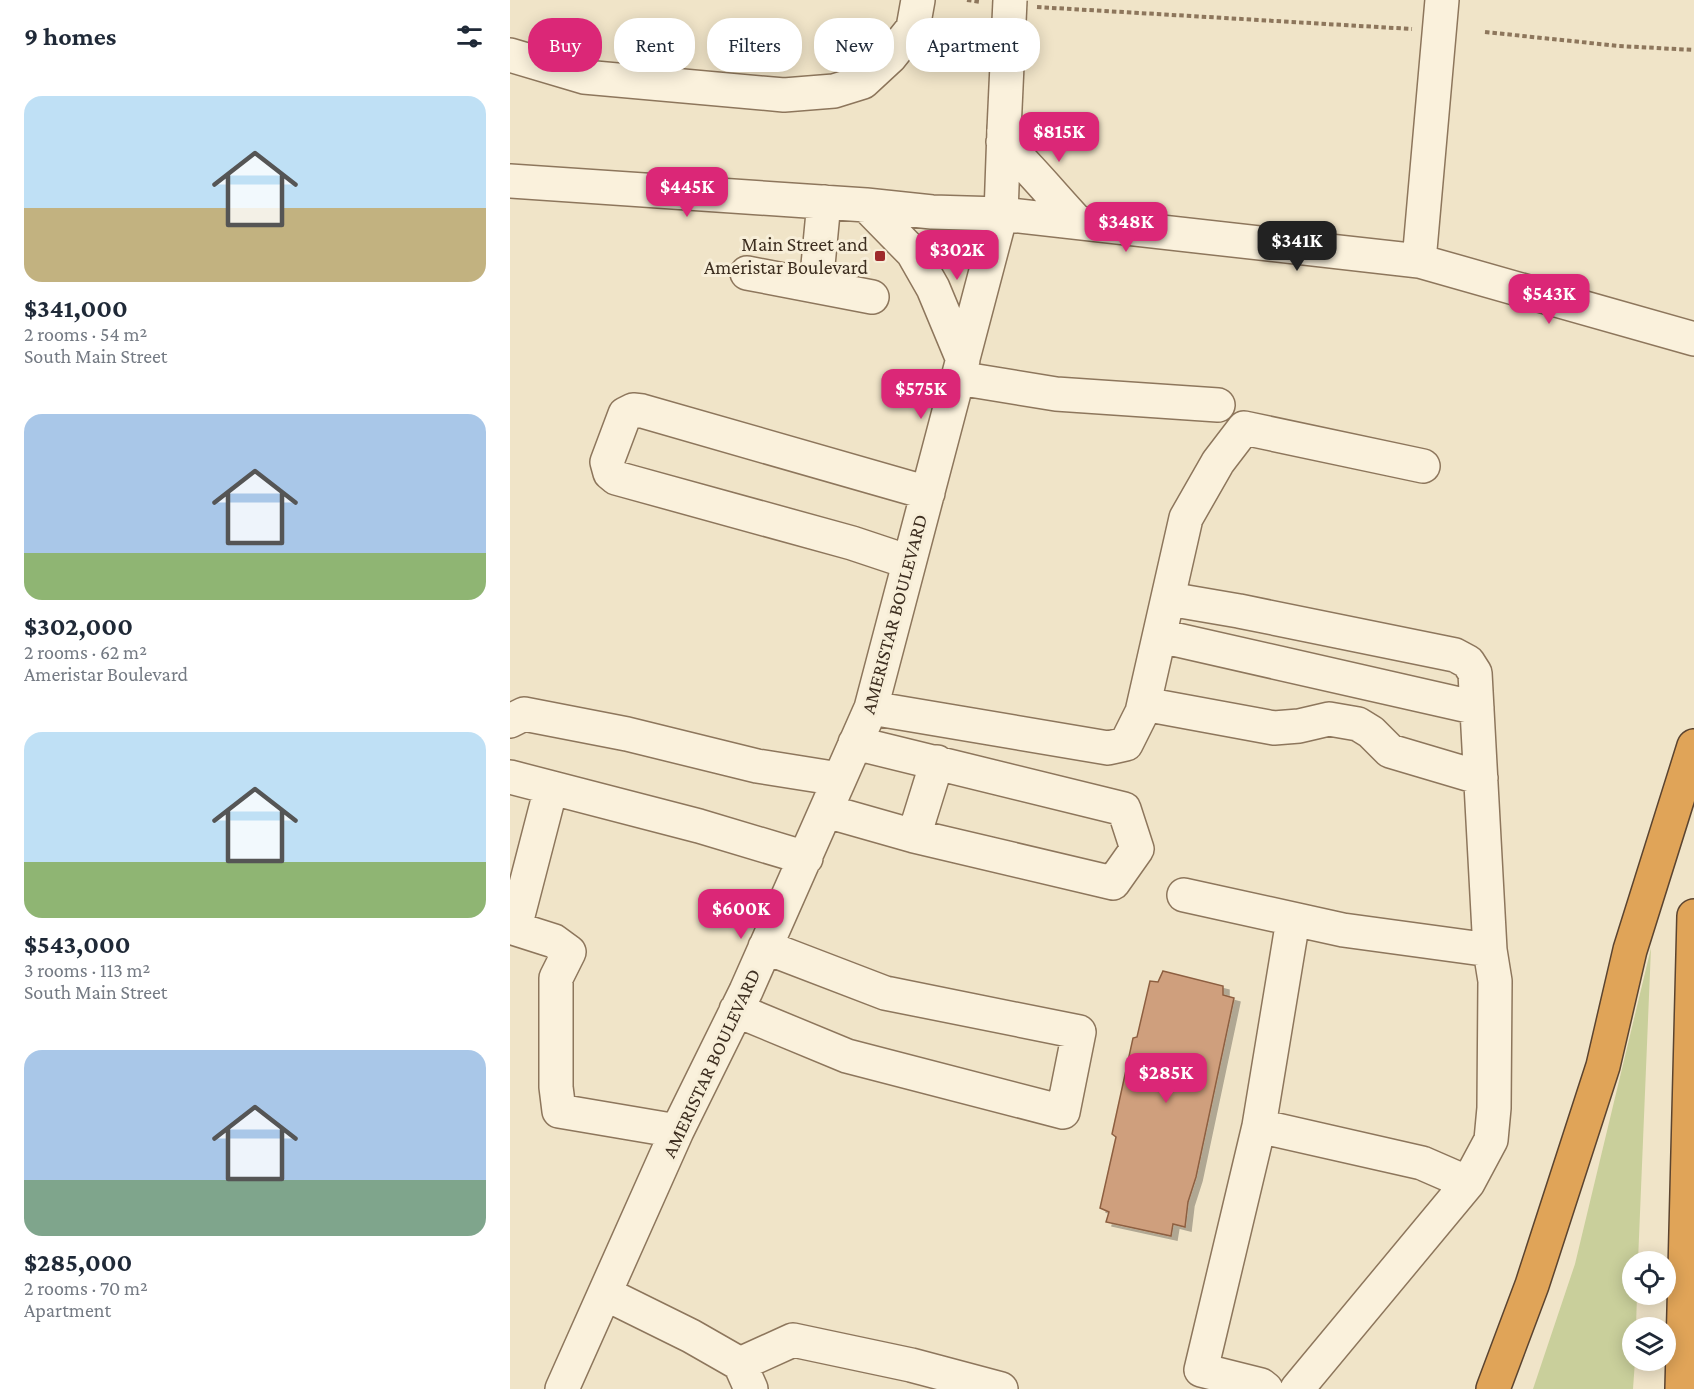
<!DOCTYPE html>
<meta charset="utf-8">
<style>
body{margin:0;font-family:"Crimson Pro",serif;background:#f2f2f3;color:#1f2937;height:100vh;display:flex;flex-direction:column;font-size:22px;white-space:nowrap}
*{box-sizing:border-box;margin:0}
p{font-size:20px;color:#747a83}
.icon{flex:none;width:33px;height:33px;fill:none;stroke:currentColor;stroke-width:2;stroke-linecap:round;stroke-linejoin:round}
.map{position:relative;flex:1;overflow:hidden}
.sheet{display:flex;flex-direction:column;background:#fff;width:510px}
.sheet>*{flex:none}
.guide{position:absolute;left:18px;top:18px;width:570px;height:54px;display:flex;gap:12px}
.fabs{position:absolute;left:1112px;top:1251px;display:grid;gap:12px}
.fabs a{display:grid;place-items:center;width:54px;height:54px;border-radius:50%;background:#fff;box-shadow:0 3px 15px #0003;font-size:30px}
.price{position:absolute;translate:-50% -51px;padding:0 14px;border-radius:12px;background:#db2777;color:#fff;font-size:20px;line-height:39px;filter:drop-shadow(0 2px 3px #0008)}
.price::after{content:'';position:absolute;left:50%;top:36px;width:18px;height:14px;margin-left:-9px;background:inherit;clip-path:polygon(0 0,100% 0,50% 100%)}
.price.on{background:#222;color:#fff}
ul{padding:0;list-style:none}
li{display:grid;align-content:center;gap:12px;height:318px;padding:0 24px}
li span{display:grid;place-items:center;height:186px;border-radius:18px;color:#555}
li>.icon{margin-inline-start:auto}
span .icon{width:108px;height:108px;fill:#fffc;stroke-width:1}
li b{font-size:26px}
h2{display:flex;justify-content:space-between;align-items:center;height:72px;padding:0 24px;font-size:26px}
.tag{padding:0 21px;border-radius:24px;background:#fff;box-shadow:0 3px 15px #0003;font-size:21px;line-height:54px}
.tag.on{background:#db2777;color:#fff}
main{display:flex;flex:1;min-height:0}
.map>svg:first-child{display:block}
.green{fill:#c9cf9b}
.building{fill:#cf9f7d;stroke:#8d5f41;stroke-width:1.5;filter:url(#shadow)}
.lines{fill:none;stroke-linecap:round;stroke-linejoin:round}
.minor-casing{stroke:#8d765c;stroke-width:36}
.highway-casing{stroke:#5b4430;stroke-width:36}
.path{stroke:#8d765c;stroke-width:4;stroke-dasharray:4.5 3;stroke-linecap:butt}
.minor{stroke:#faf1dc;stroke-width:33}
.highway{stroke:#e0a458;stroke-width:33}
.minor-bridge-casing{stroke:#8d765c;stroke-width:36;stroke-linecap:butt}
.minor-bridge{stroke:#faf1dc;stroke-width:33}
.poi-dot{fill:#9e2a2b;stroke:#f7eed8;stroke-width:2}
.labels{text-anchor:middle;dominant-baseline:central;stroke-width:6;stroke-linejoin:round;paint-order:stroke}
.poi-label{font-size:20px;fill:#3d2e20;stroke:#f7eed8;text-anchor:end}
.street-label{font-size:20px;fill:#3d2e20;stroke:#f7eed8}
</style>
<main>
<section class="sheet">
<h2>9 homes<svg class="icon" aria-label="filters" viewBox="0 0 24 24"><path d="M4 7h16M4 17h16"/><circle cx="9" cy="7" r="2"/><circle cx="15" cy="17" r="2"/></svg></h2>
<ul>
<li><span style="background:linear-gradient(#bfe0f5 60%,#c2b280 0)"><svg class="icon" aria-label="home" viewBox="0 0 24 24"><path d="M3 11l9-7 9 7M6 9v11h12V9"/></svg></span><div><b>$341,000</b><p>2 rooms · 54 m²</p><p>South Main Street</p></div></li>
<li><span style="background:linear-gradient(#a9c7e8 75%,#8fb573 0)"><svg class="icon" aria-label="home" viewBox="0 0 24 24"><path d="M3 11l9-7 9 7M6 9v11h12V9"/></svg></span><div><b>$302,000</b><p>2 rooms · 62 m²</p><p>Ameristar Boulevard</p></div></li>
<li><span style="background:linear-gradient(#bfe0f5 70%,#8fb573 0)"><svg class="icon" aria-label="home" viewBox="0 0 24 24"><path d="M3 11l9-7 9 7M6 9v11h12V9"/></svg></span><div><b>$543,000</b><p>3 rooms · 113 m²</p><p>South Main Street</p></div></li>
<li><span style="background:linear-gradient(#a9c7e8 70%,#7fa58c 0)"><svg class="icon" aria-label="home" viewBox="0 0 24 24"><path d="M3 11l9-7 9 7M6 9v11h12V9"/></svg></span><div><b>$285,000</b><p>2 rooms · 70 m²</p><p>Apartment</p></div></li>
</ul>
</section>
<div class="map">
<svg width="1184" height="1389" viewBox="0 0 1184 1389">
<defs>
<filter id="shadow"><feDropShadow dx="6" dy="4" stdDeviation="0" flood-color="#0004"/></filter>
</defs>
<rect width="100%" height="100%" fill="#f0e4c8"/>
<path class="green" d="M1141,948L1128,1261L1122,1262V1294L1127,1295L1126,1327L1122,1328V1360L1125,1361L1123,1389H1023L1065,1264Z"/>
<path class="building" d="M653,971L713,986V995L724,998L686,1177L678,1202L675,1227L663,1224L661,1236L596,1222L599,1212L590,1208L606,1137L602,1134L623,1038L627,1037L640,981L648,982Z"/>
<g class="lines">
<defs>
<path id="minor" d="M0,55L74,77L274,95L324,91L353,82L380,57L403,28L408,0
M493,142C519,167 542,195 567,222
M0,181L356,205L422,212L491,214L909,261L1184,339
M356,205L403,253L423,288L453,360
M909,261L932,0
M237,273L362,297
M306,286L314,202
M448,378L546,394L708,405
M399,562L342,543L106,478L100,473L97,462L115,414L123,410L132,411L418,493
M659,599L729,611L945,655L958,662L965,673L980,950L985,981L984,1108L981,1140L958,1183L787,1389
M650,636L967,708
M634,704L764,728L789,726L819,719L848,724L861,732L880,751L971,778
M361,708L598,748L616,744L632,712L676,518L708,462L734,428L913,466
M0,721L14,714L117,734L247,766L329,779
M0,777L189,826L296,858
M316,811L404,836L603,883L627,849L614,809L345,743
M404,836L427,762
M674,895L833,930L980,950
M783,920L749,1126L912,1163L958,1183
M0,927L44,941L59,952L46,978V1087L49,1111L167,1131
M5,927L41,788
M226,1010L337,1056L553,1112L569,1032L375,993L255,947
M749,1126L691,1370L751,1385L756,1389
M96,1294L181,1336L230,1364L241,1389
M230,1364L283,1340L401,1365L491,1389
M52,1389L167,1131L236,991L361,708L491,214L494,130"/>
<path id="highway" d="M983,1389L1022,1285L1093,1066L1120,950L1184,746
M1172,1389L1184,916"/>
</defs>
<use href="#minor" class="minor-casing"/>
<use href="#highway" class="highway-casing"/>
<path class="path" d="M457,0L471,2
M527,7L902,29
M975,32L1109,46L1184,50"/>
<use href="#minor" class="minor"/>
<use href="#highway" class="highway"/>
<defs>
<path id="minor-bridge" d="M494,130L500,0"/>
</defs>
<use href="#minor-bridge" class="minor-bridge-casing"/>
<use href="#minor-bridge" class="minor-bridge"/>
</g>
<rect class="poi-dot" x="364" y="250" width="12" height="12" rx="3"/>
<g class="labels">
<g class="poi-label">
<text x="358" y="244">Main Street and<tspan x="358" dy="23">Ameristar Boulevard</tspan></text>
</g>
<g class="street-label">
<text transform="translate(384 614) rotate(-75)">AMERISTAR BOULEVARD</text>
<text transform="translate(201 1063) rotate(-65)">AMERISTAR BOULEVARD</text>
</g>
</g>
</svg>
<div class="fabs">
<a><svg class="icon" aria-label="locate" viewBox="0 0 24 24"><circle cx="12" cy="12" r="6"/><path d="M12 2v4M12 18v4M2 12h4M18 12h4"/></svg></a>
<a><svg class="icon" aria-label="layers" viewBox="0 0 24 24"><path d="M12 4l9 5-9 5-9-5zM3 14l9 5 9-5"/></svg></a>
</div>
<b class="price" style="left:549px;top:163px">$815K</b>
<b class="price" style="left:177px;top:218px">$445K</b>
<b class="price" style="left:616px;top:253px">$348K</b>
<b class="price on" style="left:787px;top:272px">$341K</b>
<b class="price" style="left:447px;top:281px">$302K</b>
<b class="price" style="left:1039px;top:325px">$543K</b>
<b class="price" style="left:411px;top:420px">$575K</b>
<b class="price" style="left:231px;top:940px">$600K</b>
<b class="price" style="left:656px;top:1104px">$285K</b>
<div class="guide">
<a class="tag on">Buy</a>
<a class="tag">Rent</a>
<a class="tag">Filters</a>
<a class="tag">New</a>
<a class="tag">Apartment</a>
</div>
</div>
</main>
